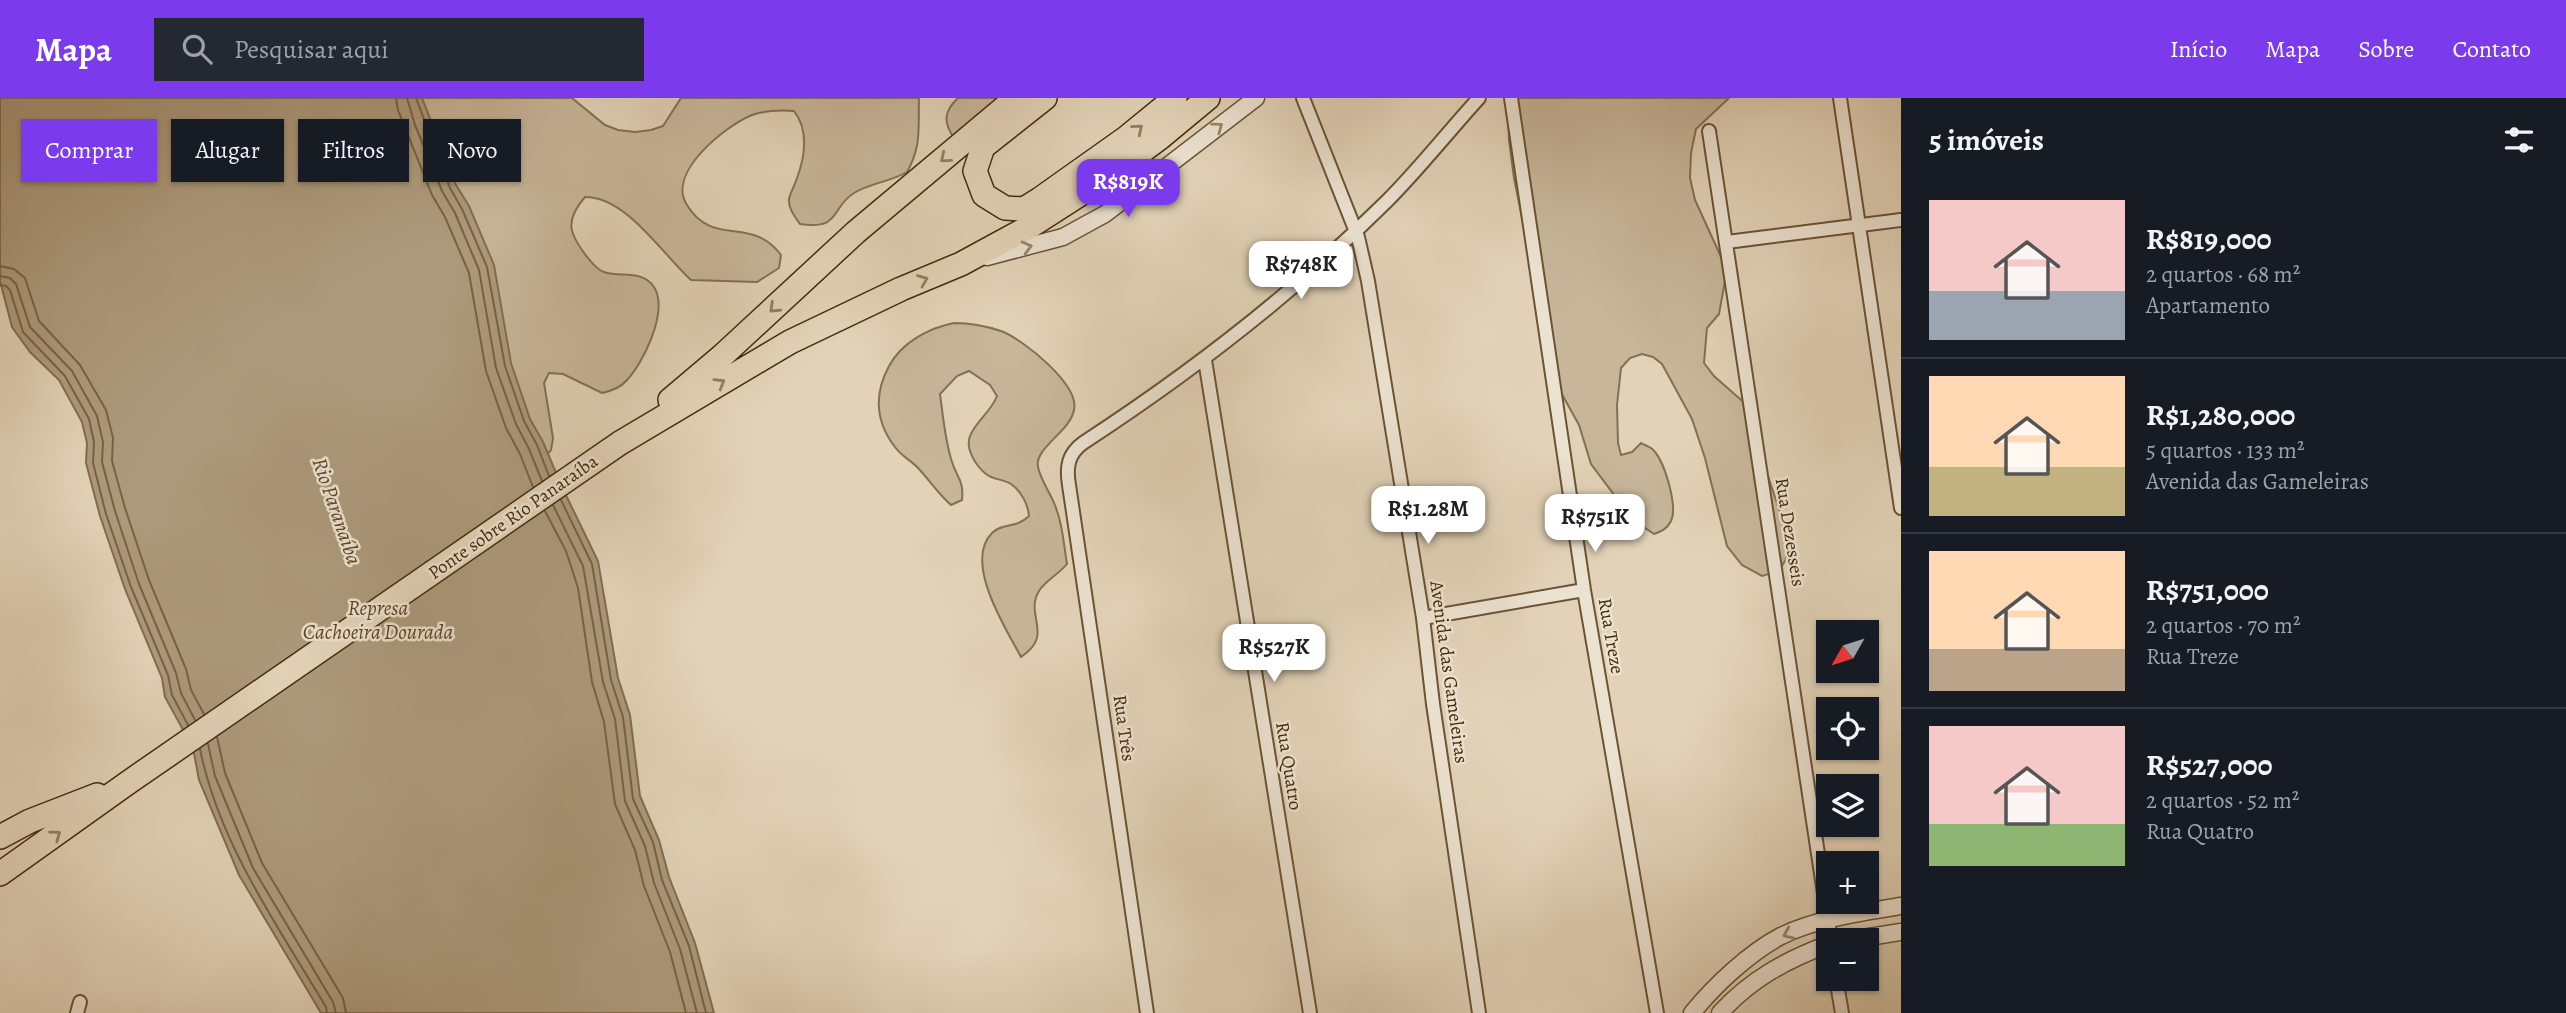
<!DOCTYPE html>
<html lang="pt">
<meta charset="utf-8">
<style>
body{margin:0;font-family:Alegreya,serif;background:#242831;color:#f1f3f6;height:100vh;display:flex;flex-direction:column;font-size:26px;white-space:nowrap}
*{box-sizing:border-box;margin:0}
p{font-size:23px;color:#9ea1a6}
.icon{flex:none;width:38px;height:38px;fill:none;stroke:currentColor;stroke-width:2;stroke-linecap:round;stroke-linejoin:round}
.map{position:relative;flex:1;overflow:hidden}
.sheet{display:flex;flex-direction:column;background:#171b24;width:665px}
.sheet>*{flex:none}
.banner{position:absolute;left:21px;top:21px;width:665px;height:63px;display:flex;gap:14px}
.needle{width:46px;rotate:231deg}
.tools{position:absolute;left:1816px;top:522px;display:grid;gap:14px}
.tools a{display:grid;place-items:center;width:63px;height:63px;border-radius:0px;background:#171b24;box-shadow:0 2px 5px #0004;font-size:35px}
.price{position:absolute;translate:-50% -60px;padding:0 16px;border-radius:14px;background:#fff;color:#222;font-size:23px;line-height:46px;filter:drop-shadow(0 2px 4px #0008)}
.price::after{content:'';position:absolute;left:50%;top:42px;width:21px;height:16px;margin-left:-10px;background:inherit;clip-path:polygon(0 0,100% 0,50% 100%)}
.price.on{background:#7c3aed;color:#fff}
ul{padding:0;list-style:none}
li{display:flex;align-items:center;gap:21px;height:175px;padding:0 28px}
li+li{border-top:2px solid #363941}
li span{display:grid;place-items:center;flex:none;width:196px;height:140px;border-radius:0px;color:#555}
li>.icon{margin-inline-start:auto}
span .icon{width:84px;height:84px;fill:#fffc;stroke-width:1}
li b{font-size:30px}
h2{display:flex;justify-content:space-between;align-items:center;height:84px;padding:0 28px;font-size:30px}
.tag{padding:0 24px;border-radius:0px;background:#171b24;box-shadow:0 2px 5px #0004;font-size:24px;line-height:63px}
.tag.on{background:#7c3aed;color:#fff}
header{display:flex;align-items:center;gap:42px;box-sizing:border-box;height:98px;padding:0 35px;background:#7c3aed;color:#fff}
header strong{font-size:33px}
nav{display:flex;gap:38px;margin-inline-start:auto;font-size:24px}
.search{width:490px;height:63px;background:#242831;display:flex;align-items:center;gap:18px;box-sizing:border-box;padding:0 24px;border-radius:0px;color:#9ea1a6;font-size:26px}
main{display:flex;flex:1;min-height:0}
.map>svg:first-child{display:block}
.green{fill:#c7b69a;stroke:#857050;stroke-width:2}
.water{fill:#ac9a7c;stroke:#826d4d;stroke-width:2}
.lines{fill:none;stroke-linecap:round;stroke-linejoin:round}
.shore{stroke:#786242;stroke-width:2}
.minor-casing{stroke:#6b5433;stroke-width:16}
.tertiary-casing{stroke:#6b5433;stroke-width:19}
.motorway-casing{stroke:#432a07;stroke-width:26}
.minor{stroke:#ece2d1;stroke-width:12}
.tertiary{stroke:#ece2d1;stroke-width:16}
.motorway{stroke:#e2d3b8;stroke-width:23}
.oneway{stroke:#98866c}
.oneway2{stroke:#927e60}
.labels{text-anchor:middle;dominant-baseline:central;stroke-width:5;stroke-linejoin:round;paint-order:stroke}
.street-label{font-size:19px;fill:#432a07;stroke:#ece2d1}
.water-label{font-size:21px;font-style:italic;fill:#5d4624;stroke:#ece2d1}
</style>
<header>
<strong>Mapa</strong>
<div class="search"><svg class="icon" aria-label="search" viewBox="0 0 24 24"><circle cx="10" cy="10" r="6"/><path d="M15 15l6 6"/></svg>Pesquisar aqui</div>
<nav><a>Início</a><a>Mapa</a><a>Sobre</a><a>Contato</a></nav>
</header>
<main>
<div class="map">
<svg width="1901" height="915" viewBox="0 0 1901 915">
<rect width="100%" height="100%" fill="#e2d3b8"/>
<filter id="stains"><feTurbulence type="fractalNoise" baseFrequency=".00286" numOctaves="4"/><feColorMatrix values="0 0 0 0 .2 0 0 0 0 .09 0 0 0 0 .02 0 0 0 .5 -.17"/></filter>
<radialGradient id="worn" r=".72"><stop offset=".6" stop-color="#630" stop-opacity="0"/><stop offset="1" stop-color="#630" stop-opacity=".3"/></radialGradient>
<path class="green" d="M417,0H572L605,27L618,32L635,34L651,32L663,28L681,0H919C918,29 922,48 907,74C890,84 870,85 854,95C830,110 842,132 800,126C795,119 788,110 789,101C790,95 795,87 797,80C805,59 809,32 794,13C779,12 766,12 752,17C725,28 666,75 687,107C713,150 752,117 781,157L779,170L757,184L691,182C662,156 627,99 585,99C564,123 569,136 588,160C592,165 598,172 604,174C620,180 642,171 654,189C669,213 643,266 626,283C620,290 611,293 602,295L563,276L549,275L544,285L553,340L551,352L543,362Z
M958,0H999L954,40C943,24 944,13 958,0Z
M1508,0H1729L1696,31L1691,55L1690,80L1695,102L1727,172L1719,216L1707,230L1704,265L1714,278L1748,308L1762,361L1788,437L1786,461L1779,473L1762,478L1742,467L1727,448L1705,360L1692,321L1662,266L1653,259L1642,256L1630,260L1621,270L1617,307L1618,345L1621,357L1632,354L1641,345C1644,347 1648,348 1651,350C1664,359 1678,408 1671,423C1667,431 1662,433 1654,436L1633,422L1591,366L1579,327L1549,273L1544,229L1514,80L1509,42Z
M954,225C970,225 986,228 1001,233C1023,241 1080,287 1074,312C1070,334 1034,350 1038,369C1041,384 1053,398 1057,413C1063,429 1064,449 1067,466C1059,476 1045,483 1039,493C1024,517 1055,537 1021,559C1006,531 963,464 992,435C1003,424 1016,431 1029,418C1028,406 1021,393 1011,386C1004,381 993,382 986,376C976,368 965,351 970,338C976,323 991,314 997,298L990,287L969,273L957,278L940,296C943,318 945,343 952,364C957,380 964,382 962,402L951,407C939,397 930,383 919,371C912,363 901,358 895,349C875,323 874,296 889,268C902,244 929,230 954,225Z"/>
<path class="water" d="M0,0H422L456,87L469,108L494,167L511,265L530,321L543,344L562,389L598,463L618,580L630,617L640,698L659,742L669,779L695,845L714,915H321L239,777L199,682L193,650L165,599L162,580L125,491L100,418L86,365L87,345L82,324L59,282L30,254L12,229L0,183Z"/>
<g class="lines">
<path class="shore" d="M396,0L398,12L432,97L445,119L469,175L486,273L506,330L520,356L533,389
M407,0L415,27L442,93L455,115L479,172L496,270L516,326L529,351L542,383
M416,0L450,90L462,111L487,169L505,268L524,323L537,347L549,378
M0,168L14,171L25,180L39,223L80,267L106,312L113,340L112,363L125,410L149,482L186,571L191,592L204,616
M0,178L10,180L16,186L30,229L72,273L97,318L103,344L102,364L115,413L139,486L176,575L181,595L195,622
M0,187L6,188L10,192L23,234L65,278L89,321L94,344L93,365L106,416L131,489L168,577L172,597L188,627
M561,402L592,466L611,582L623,619L633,701L653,744L662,782L689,848L706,915
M553,407L583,468L603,584L615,621L625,703L645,748L654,785L680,851L697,915
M545,413L566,453L578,490L592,584L604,624L615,706L635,752L644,788L670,854L686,915
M217,639L225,675L262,765L343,900L346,915
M208,646L215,678L253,770L333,904L336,915
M200,651C219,745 277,827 326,909L327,915"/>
<defs>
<path id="minor" d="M1303,0L1358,139L1368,183L1423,520L1433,606L1479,915
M1511,0L1584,492L1657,915
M1840,0L1901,410
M1709,33L1831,842
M1727,144L1901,122
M1205,262L1310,915
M1423,520L1584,492
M1836,880L1842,915
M77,915L80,904
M1147,915L1069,387C1066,369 1068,356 1083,345C1192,274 1294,195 1387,103C1419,71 1448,34 1479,0"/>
<path id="tertiary" d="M987,159L1063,139L1105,116L1256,0
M1850,842L1901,834
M1692,915C1715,887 1749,855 1781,838C1815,821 1863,814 1901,808
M1720,915C1751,881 1786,862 1829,846"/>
<path id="motorway" d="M1045,0L983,49L975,73L984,97L1005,110L1024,111L1040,101L1126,40L1175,0
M670,302L722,258L856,134L1016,0
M0,739L30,723L97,697
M0,776L129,684L620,345L790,244L901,191L961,166L1029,129L1110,77L1161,39L1208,0"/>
</defs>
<use href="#minor" class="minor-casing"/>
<use href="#tertiary" class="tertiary-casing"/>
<use href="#motorway" class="motorway-casing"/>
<use href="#minor" class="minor"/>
<use href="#tertiary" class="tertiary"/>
<use href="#motorway" class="motorway"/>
</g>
<defs><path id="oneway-chevron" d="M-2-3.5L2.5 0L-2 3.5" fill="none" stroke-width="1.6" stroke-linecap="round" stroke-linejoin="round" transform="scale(1.75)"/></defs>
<g class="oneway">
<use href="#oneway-chevron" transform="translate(1218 29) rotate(-37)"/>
<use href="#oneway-chevron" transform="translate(1027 149) rotate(-15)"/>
<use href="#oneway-chevron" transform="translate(1788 836) rotate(156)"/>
</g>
<g class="oneway2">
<use href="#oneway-chevron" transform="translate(1138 31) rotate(-40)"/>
<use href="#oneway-chevron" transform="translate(945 60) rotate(140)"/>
<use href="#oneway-chevron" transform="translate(923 182) rotate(-22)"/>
<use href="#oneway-chevron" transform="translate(774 210) rotate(137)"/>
<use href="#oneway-chevron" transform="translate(720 285) rotate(-31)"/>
<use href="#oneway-chevron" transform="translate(56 737) rotate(-36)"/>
</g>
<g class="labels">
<g class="street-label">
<text transform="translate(513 419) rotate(-35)">Ponte sobre Rio Panaraíba</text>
<text transform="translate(1790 434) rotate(81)">Rua Dezesseis</text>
<text transform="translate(1611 538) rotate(80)">Rua Treze</text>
<text transform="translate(1449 574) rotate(82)">Avenida das Gameleiras</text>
<text transform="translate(1124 630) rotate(82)">Rua Três</text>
<text transform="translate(1289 668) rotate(81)">Rua Quatro</text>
</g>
<g class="water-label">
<text transform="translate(337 413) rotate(71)">Rio Paranaíba</text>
<text x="378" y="510">Represa<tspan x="378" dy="24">Cachoeira Dourada</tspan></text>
</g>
</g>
<rect width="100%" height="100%" filter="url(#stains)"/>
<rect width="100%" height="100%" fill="url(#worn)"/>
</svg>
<div class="tools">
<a><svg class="needle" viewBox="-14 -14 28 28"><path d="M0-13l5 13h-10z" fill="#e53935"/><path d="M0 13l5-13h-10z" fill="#9ea1a6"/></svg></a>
<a><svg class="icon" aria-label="locate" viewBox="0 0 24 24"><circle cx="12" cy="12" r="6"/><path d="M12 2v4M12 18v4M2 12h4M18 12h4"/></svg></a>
<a><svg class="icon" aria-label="layers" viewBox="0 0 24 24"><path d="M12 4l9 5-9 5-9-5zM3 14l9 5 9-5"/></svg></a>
<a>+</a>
<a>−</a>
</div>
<b class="price on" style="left:1128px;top:121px">R$819K</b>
<b class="price" style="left:1301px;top:203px">R$748K</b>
<b class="price" style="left:1428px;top:448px">R$1.28M</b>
<b class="price" style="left:1595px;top:456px">R$751K</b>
<b class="price" style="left:1274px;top:586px">R$527K</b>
<div class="banner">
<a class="tag on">Comprar</a>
<a class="tag">Alugar</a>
<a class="tag">Filtros</a>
<a class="tag">Novo</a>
</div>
</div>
<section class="sheet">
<h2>5 imóveis<svg class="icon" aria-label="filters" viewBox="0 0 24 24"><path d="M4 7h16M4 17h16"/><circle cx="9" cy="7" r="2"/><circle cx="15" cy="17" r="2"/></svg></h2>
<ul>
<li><span style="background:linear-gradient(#f6c9c9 65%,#9aa5b1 0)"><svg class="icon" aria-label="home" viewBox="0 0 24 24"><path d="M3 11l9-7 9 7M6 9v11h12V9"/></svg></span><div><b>R$819,000</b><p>2 quartos · 68 m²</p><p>Apartamento</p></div></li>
<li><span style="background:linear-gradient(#ffd9b3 65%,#c2b280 0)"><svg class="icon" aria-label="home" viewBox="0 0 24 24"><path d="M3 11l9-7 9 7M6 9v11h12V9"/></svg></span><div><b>R$1,280,000</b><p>5 quartos · 133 m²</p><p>Avenida das Gameleiras</p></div></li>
<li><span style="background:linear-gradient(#ffd9b3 70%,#b9a48a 0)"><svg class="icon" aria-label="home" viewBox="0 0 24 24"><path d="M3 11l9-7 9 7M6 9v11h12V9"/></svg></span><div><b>R$751,000</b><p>2 quartos · 70 m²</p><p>Rua Treze</p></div></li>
<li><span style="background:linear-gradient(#f6c9c9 70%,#8fb573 0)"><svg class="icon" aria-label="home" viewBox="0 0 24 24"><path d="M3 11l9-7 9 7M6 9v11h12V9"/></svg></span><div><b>R$527,000</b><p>2 quartos · 52 m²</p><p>Rua Quatro</p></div></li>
</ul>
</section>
</main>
